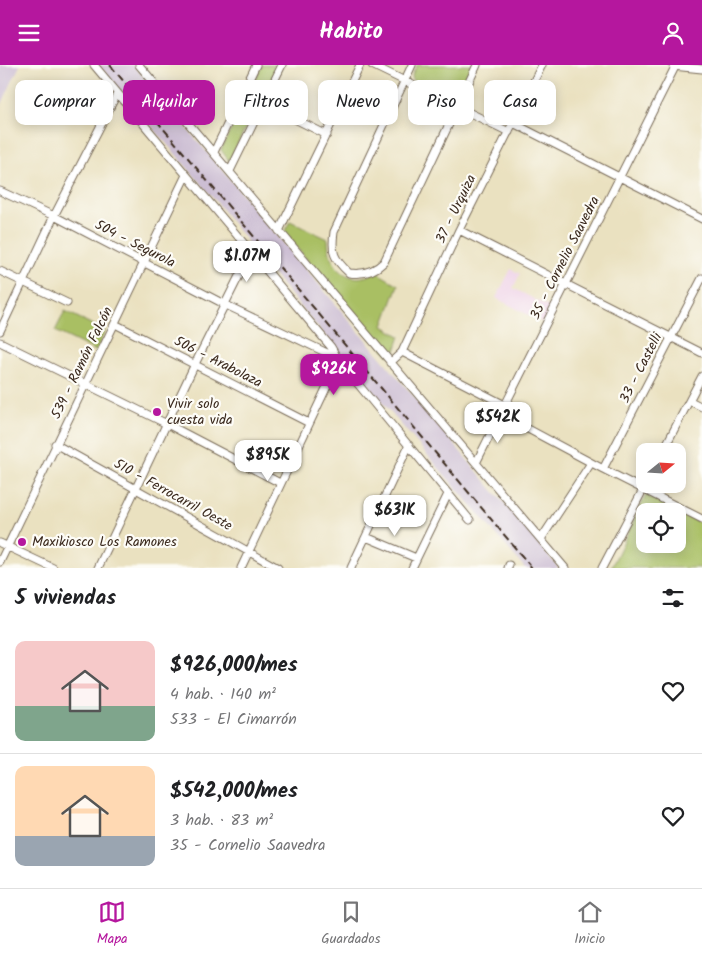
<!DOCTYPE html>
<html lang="es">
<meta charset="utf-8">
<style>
body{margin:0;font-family:Kalam,sans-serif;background:#f6f6f6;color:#202124;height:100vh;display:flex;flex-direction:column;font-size:19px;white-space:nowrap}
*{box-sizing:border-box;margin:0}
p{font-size:16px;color:#757577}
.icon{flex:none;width:28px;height:28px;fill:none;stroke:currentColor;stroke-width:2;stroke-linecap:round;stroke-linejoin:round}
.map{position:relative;height:503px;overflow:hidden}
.panel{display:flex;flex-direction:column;background:#fff;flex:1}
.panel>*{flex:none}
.guide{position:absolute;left:15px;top:15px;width:672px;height:45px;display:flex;gap:10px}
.needle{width:32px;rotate:72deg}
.controls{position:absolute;left:636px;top:378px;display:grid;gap:10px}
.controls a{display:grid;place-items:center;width:50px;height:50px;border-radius:10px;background:#fff;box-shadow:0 2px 12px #0003;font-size:25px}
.price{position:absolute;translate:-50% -42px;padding:0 11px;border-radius:10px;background:#fff;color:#222;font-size:16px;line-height:32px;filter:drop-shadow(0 1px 2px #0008)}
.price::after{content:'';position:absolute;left:50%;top:30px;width:15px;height:11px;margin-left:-8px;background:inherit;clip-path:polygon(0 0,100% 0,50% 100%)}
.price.active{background:#b5179e;color:#fff}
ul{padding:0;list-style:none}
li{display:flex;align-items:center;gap:15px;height:125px;padding:0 15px}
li+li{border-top:1px solid #e0e0e0}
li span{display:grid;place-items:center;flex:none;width:140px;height:100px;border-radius:10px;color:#555}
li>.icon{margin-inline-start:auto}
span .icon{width:60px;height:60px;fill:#fffc;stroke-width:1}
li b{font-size:21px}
h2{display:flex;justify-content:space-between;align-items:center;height:60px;padding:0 15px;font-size:21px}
.pill{padding:0 18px;border-radius:10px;background:#fff;box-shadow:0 2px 12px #0003;font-size:18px;line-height:45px}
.pill.active{background:#b5179e;color:#fff}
header{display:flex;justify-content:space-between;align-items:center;height:65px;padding:0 15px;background:#b5179e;color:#fff;font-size:22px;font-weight:700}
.menu{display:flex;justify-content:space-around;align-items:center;height:70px;border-top:1px solid #e0e0e0;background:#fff;font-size:14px;color:#757577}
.menu a{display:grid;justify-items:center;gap:2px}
.menu .active{color:#b5179e}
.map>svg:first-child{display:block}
.built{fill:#eed0e7}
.industrial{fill:#ccbed3}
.green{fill:#a9bf64;stroke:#727441}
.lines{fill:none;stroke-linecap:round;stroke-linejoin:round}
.street-casing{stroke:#786a57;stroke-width:9}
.street{stroke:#fff;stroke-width:7}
.rail{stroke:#3b2a1e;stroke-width:2;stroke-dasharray:8 4;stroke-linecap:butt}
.poi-dot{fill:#b5179e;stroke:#fdfcf7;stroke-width:2}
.labels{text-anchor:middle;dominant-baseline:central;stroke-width:4.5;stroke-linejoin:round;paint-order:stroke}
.street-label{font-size:14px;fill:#3b2a1e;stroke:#fdfcf7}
.poi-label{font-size:14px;fill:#3b2a1e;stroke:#fdfcf7;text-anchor:start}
</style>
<header><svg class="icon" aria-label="menu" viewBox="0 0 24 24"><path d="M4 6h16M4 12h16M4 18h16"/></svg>Habito<svg class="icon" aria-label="person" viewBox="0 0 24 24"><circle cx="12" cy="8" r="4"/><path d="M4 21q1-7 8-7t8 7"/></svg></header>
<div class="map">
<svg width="702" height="503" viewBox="0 0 702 503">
<rect width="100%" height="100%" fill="#fdfcf7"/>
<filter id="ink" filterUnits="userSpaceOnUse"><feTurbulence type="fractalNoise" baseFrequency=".02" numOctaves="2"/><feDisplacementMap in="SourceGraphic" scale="10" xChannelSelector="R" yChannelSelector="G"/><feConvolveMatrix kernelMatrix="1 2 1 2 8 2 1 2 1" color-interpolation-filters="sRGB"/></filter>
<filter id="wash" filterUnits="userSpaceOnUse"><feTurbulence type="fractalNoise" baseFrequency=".0096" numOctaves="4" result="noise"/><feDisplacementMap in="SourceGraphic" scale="20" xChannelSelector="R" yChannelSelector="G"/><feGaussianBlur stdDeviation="1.12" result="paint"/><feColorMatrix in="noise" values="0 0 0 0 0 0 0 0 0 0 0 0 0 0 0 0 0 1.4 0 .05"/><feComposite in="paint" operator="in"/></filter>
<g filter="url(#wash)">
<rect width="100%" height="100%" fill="#eae1c0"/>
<path class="built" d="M511,204L520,209L513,223L551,243L544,258L496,233Z"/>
<path class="industrial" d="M0,0H20L0,43Z
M99,0H133L559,503H525L348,298L264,198L214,134Z"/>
<path class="green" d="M262,0H280L263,35L250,28Z
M417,0H474L458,34L455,35L449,34L413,16L412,10Z
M246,33L257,40L229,96L221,85Z
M290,156L328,174C328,202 349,223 376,207L398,220L383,261L400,271L395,286L389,291L284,168Z
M65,246L105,266L96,286L55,266Z
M646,430L677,446H645V479H678V446L702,459V503H611Z"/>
</g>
<g filter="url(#ink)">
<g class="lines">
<defs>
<path id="street" d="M94,0L331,282L339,296L470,455
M139,0L565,503
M372,0L509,67
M412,0L334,167C331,188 334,194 349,208C363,210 374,207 384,197L477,0
M673,1L702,4
M243,28L327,70
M513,58L702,154
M214,87L256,0
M230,106L282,0
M0,126L54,151L224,239L327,288L339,296L241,503
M459,165L702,288
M279,166L360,0
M0,206L67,238
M115,259L309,358
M0,266L54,151L117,29
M0,277L167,359L280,418
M402,287L505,340
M390,298L402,287L459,165L542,0
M690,336L702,342
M500,349L603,404L702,454
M55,379L278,503
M663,386L702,311
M476,398L676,0
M603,404L702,213
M366,472L416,493
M541,474L591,398
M0,478L53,503
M0,497L186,110
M98,503L195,299L251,187
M351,503L409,380
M412,503L448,429
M508,503L509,500
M602,503L646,419"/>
</defs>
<use href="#street" class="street-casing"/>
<use href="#street" class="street"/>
<path class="rail" d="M110,0L532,503"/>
</g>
</g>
<g class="poi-dot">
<circle cx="157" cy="347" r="5"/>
<circle cx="22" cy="477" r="5"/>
</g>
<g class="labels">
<g class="street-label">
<text transform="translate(456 144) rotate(-64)">37 - Urquiza</text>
<text transform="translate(135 179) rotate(27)">504 - Segurola</text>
<text transform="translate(565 193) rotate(-63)">35 - Cornelio Saavedra</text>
<text transform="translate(218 297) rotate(27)">506 - Arabolaza</text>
<text transform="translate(82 298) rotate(-64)">539 - Ramón Falcón</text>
<text transform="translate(641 303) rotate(-63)">33 - Castelli</text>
<text transform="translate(173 430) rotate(29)">510 - Ferrocarril Oeste</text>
</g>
<g class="poi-label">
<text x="167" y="339">Vivir solo<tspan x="167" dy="16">cuesta vida</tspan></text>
<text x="32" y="477">Maxikiosco Los Ramones</text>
</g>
</g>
</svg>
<div class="controls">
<a><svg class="needle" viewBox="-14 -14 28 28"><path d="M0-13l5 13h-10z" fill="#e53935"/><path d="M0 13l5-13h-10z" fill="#757577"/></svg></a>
<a><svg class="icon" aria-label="locate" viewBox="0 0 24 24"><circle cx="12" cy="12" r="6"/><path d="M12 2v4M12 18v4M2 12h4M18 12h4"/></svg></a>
</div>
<b class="price" style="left:247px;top:218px">$1.07M</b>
<b class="price active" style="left:334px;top:331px">$926K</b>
<b class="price" style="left:498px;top:379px">$542K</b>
<b class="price" style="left:268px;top:417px">$895K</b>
<b class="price" style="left:395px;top:472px">$631K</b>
<div class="guide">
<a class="pill">Comprar</a>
<a class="pill active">Alquilar</a>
<a class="pill">Filtros</a>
<a class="pill">Nuevo</a>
<a class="pill">Piso</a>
<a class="pill">Casa</a>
</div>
</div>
<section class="panel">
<h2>5 viviendas<svg class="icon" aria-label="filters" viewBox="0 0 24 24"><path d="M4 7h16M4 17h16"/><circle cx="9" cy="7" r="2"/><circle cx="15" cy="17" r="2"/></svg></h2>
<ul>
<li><span style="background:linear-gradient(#f6c9c9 65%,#7fa58c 0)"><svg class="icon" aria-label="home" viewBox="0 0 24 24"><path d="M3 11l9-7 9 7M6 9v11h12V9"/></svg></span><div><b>$926,000/mes</b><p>4 hab. · 140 m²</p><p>533 - El Cimarrón</p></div><svg class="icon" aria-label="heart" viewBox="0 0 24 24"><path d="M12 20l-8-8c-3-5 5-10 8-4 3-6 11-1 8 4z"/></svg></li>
<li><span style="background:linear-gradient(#ffd9b3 70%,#9aa5b1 0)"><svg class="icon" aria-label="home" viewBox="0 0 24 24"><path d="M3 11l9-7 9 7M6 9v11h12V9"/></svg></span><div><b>$542,000/mes</b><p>3 hab. · 83 m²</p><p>35 - Cornelio Saavedra</p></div><svg class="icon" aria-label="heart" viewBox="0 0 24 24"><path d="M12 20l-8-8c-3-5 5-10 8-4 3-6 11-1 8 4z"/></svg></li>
</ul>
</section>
<nav class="menu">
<a class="active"><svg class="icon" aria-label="map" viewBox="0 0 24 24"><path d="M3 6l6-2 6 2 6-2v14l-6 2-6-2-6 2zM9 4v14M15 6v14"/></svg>Mapa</a>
<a><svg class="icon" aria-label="saved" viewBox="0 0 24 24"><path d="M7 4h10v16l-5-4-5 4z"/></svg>Guardados</a>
<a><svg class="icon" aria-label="home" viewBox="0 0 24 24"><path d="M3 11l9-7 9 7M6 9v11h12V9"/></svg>Inicio</a>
</nav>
